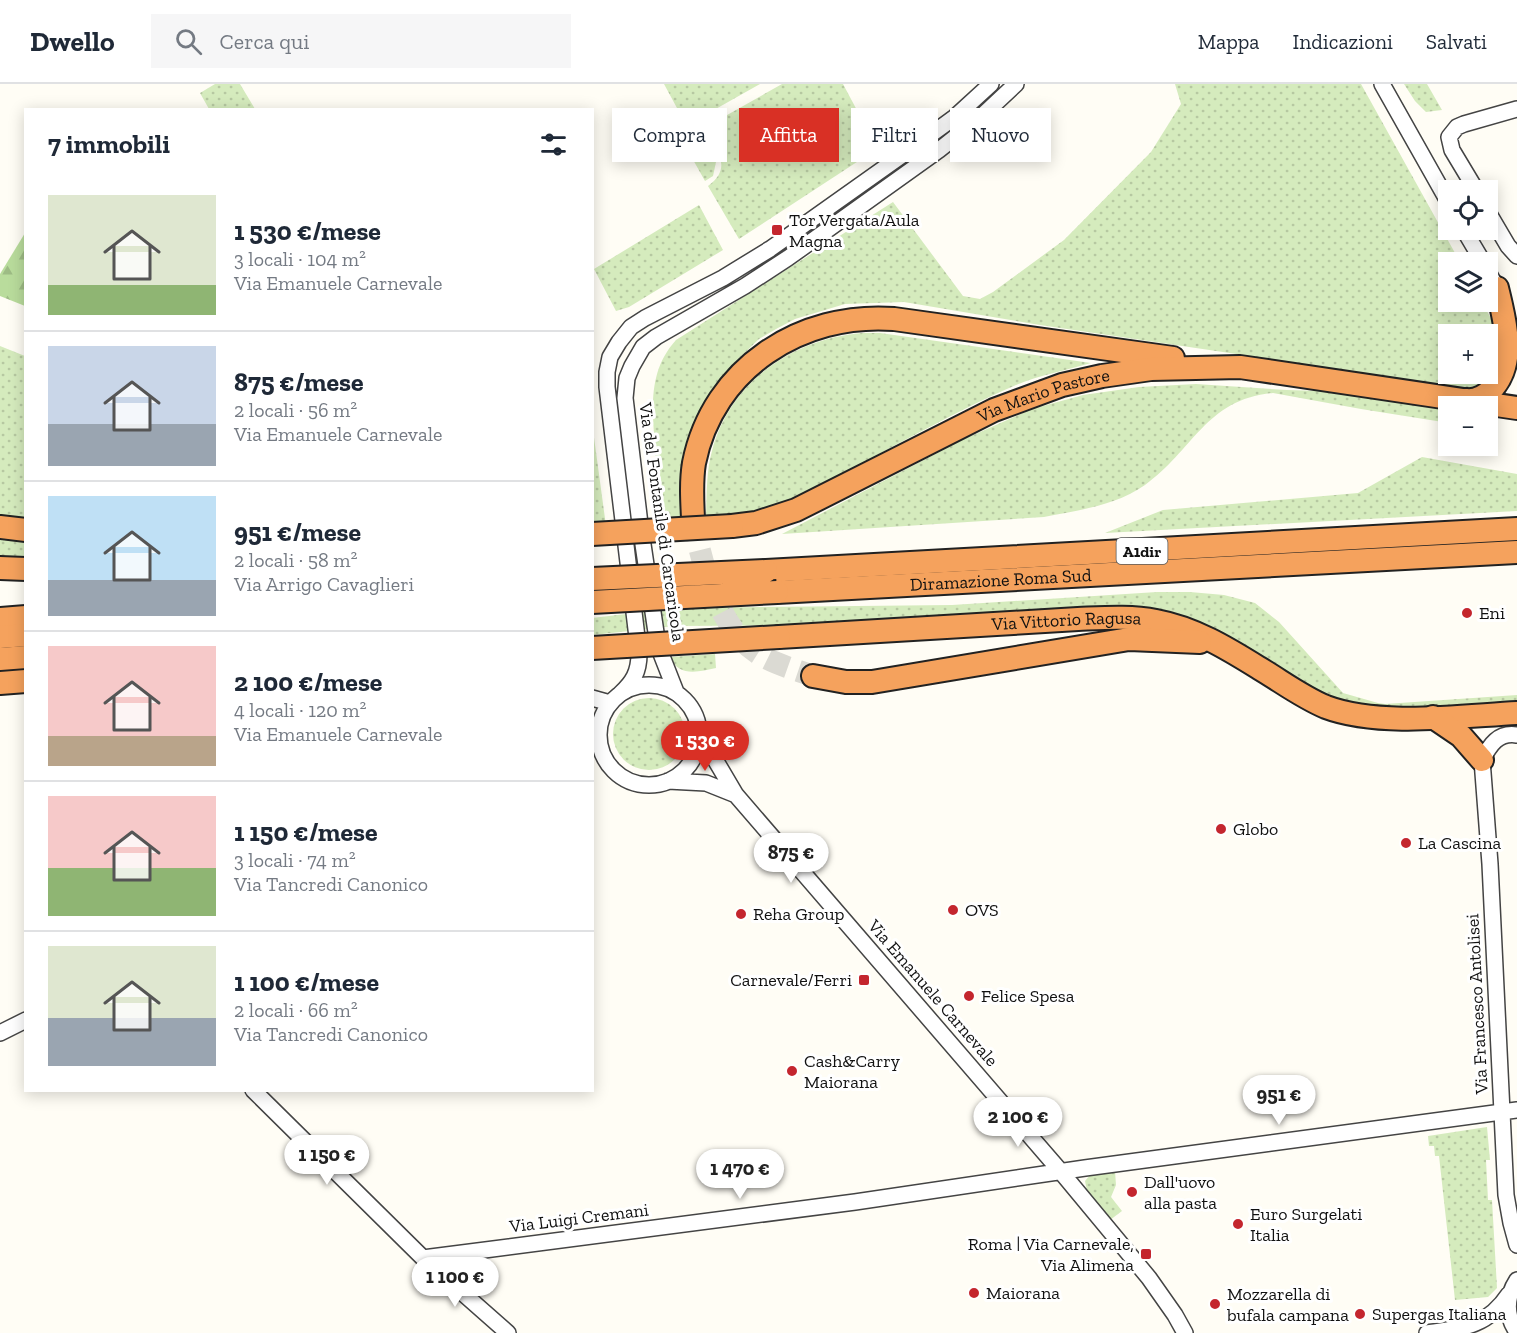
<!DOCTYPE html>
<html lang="it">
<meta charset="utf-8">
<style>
body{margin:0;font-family:"Zilla Slab",serif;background:#f6f6f7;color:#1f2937;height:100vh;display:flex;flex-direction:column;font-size:22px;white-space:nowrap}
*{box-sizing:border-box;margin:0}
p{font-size:20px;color:#747a83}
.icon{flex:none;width:33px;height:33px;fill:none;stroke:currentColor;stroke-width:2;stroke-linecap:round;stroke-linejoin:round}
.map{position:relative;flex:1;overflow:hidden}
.panel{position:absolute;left:24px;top:24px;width:570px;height:984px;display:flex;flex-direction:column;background:#fff;border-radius:0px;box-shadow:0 3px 15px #0003}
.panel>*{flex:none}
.banner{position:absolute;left:612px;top:24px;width:570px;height:54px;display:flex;gap:12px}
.tools{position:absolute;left:1438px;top:96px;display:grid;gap:12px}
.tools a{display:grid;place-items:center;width:60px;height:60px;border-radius:0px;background:#fff;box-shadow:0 3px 15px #0003;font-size:30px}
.price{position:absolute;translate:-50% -51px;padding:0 14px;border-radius:21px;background:#fff;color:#222;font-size:20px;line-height:39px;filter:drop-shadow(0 2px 3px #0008)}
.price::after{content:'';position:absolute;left:50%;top:36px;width:18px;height:14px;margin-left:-9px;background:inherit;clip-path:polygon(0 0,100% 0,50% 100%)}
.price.current{background:#d93025;color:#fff}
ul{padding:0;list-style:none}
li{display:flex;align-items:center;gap:18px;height:150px;padding:0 24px}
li+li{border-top:2px solid #e0e1e3}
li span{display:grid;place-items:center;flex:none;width:168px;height:120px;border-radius:0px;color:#555}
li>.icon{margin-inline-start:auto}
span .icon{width:72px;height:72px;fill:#fffc;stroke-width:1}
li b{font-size:26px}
h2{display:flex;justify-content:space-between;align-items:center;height:72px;padding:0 24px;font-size:26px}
.tag{padding:0 21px;border-radius:0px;background:#fff;box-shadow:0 3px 15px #0003;font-size:21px;line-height:54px}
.tag.current{background:#d93025;color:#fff}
header{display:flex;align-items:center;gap:36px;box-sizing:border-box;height:84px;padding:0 30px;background:#fff;border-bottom:2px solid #e0e1e3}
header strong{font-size:28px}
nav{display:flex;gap:33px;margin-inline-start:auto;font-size:21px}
.search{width:420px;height:54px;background:#f6f6f7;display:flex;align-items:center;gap:15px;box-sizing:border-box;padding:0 21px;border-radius:0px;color:#747a83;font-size:22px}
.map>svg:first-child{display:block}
.grass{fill:url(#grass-dots);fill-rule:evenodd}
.forest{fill:url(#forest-firs)}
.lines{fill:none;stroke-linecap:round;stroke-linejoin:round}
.highway-tunnel{stroke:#dbdad3;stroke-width:22;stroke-dasharray:22 11;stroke-linecap:butt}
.minor-casing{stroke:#444;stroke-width:18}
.highway-casing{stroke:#222;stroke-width:26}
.minor{stroke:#fff;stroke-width:15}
.highway{stroke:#f5a25d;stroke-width:22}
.highway-bridge-casing{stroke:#222;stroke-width:26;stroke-linecap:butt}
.highway-bridge{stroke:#f5a25d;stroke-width:22}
.poi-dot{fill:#c4262e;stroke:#fff;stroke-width:2}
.labels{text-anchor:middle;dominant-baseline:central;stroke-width:6;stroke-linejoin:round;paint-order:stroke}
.shield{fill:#fff;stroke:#585858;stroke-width:1.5}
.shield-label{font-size:16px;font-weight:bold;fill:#111}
.poi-label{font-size:18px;fill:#111;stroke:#fff;text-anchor:start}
.street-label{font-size:18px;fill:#111;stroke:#fff}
</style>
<header>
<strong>Dwello</strong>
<div class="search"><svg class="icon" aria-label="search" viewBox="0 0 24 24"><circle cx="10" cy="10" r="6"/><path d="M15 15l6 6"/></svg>Cerca qui</div>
<nav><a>Mappa</a><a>Indicazioni</a><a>Salvati</a></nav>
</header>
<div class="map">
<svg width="1517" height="1249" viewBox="0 0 1517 1249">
<defs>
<pattern id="grass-dots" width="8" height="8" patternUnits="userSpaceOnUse" patternTransform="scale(1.5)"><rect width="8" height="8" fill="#d5ebbd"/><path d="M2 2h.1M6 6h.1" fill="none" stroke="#b6c8a1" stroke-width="1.8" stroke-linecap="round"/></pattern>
<pattern id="forest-firs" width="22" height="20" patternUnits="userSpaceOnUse" patternTransform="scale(1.5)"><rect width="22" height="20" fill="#b9dc9c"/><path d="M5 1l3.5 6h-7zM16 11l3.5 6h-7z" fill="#9ebc85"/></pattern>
</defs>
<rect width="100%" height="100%" fill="#fffdf5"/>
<path class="grass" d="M215,0H240L255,25H209L200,9Z
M664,0H760L698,35L695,30L684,37Z
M782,0H843L868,47L860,76L739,155L708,102C734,83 716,66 704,44Z
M1175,0H1361L1460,178H1449V218H1482C1487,228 1496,241 1498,252C1501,274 1490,293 1473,305L1040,241L904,218L845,220L795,235L776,245L759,255L733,280L715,307L689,434H660C658,410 656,387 655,363C652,324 648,287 676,256L893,118L963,212L980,215L993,208L1064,156L1151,68L1181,20ZM1449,250H1488V290H1449Z
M1404,0H1427L1442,26L1426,28L1415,17Z
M700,49L716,78L713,92L705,97L683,58Z
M699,121L723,166L629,223L616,227L594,185Z
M862,249H880L1091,279C1067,286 1040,291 1016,301C978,317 941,337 905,356C842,388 781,435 706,432C707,411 706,388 712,367C730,298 792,255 862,249Z
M0,262L25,272V436L0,432Z
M1196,300L1287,306L1319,307L1449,323V339L1361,325L1273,309C1206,315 1193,367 1145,401C1115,422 1079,426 1044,433L782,450L962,356L1032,325L1083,311L1139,303Z
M593,346L606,442L593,443Z
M1422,373L1517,390V427L1105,449L1163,426L1358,409Z
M0,453L25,455V475H0Z
M1157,508H1190L1224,511L1255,519L1279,538L1343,609L1378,619L1385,620L1517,611V619L1388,625L1368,624L1318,610L1206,544L820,541L675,542L593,551L592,534L677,524L952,521Z
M715,570L716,584C698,588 678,593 670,573Z
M613 650a36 36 0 1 1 72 0a36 36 0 1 1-72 0Z
M1487,1043L1490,1076H1486L1488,1116H1492L1497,1204L1488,1213L1455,1216L1439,1072H1435L1434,1062H1429L1428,1052Z
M1115,1087L1116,1101L1111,1113L1122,1127L1110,1136L1087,1107L1085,1097L1091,1090Z"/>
<path class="forest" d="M25,149V222L0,212V190Z"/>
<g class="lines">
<path class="highway-tunnel" d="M693,434C701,478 717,542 757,569C774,580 794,585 813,592"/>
<defs>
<path id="minor" d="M1382,0L1449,119
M1476,106L1452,66L1449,53L1457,43L1464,40L1517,25
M1488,128L1508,162L1517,172
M1464,146L1483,178
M1488,188L1497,204
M599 651a50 50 0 1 1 100 0a50 50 0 1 1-100 0Z
M676,608L658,562L640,440L625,314L627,294L632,282L643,263L656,253L745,202L788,174L939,66L983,31L1016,0
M620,610C633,598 639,588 639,570L607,303V288L610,273L619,258L631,243L645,234L723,194L770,165L918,60L955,33L991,0
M592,614L610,619
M700,650L736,711L1062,1089L1149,1194L1175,1231L1185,1249
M1517,651C1498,648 1490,661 1482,676L1490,780L1506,1111L1511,1139L1517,1161
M668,697L706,699L736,711
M0,949L26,936
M253,1006L423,1174L508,1249
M423,1174L855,1118L1085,1084L1517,1026
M1517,1196C1506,1213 1505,1231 1517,1248
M1427,1249C1463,1244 1487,1243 1509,1210"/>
<g id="highway">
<path d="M1466,316C1475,317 1484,313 1491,306C1517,279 1505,237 1497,204"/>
<path d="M693,434C692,415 691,397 694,379C713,284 801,228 894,235L1173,274"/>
<path id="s1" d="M732,442L756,439L796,426L994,326L1062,301L1102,292L1151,285L1240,283L1517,324"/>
<path d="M0,443L26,446"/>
<path d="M0,484L26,485"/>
<path d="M766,487L1517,445"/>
<path id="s2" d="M777,508L1517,468"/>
<path d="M0,535L26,533"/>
<path d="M0,553L26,551"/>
<path id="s3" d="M779,553L1078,535C1104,534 1131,532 1156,537C1194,544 1227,564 1259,584C1281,597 1302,613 1326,623C1379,643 1460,632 1517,629"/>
<path d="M0,575L26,573"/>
<path d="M813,592L846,598H872L1129,555L1200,558"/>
<path d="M0,599L26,597"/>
<path d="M1433,633L1461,652L1482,676"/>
</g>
</defs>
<use href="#minor" class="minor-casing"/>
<use href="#highway" class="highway-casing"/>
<use href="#minor" class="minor"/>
<use href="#highway" class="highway"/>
<defs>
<path id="highway-bridge" d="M592,450L732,442
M592,495L766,487
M592,518L777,508
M592,564L779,553"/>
</defs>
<use href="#highway-bridge" class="highway-bridge-casing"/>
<use href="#highway-bridge" class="highway-bridge"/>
</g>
<g class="poi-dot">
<rect x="771" y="140" width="12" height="12" rx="3"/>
<circle cx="1467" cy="529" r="6"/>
<circle cx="1221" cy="745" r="6"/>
<circle cx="1406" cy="759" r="6"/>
<circle cx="953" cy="826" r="6"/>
<circle cx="741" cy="830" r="6"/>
<rect x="858" y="890" width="12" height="12" rx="3"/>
<circle cx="969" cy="912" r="6"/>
<circle cx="792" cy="987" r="6"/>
<circle cx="1132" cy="1108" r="6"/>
<circle cx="1238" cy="1140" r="6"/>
<rect x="1140" y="1164" width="12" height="12" rx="3"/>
<circle cx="974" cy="1209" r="6"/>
<circle cx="1215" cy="1220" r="6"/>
<circle cx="1360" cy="1230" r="6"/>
</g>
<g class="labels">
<rect class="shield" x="1116.5" y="454" width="51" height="26" rx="4.5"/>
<g class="shield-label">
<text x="1142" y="467">A1dir</text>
</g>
<g class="poi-label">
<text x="789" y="136">Tor Vergata/Aula<tspan x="789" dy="21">Magna</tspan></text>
<text x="1479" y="529">Eni</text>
<text x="1233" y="745">Globo</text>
<text x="1418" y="759">La Cascina</text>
<text x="965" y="826">OVS</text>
<text x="753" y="830">Reha Group</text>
<text x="852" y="896" text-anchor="end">Carnevale/Ferri</text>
<text x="981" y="912">Felice Spesa</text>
<text x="804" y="977">Cash&amp;Carry<tspan x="804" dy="21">Maiorana</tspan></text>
<text x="1144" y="1098">Dall'uovo<tspan x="1144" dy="21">alla pasta</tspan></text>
<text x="1250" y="1130">Euro Surgelati<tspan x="1250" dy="21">Italia</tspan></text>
<text x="1134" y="1160" text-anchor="end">Roma | Via Carnevale,<tspan x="1134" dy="21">Via Alimena</tspan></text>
<text x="986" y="1209">Maiorana</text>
<text x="1227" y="1210">Mozzarella di<tspan x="1227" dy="21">bufala campana</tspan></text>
<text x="1372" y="1230">Supergas Italiana</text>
</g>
<g class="street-label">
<text stroke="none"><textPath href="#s1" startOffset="340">Via Mario Pastore</textPath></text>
<text transform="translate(662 438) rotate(82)">Via del Fontanile di Carcaricola</text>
<text stroke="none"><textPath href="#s2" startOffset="224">Diramazione Roma Sud</textPath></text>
<text stroke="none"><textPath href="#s3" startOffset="288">Via Vittorio Ragusa</textPath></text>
<text transform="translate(933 909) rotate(49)">Via Emanuele Carnevale</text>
<text transform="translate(1477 920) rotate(-93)">Via Francesco Antolisei</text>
<text transform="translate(579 1134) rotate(-7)">Via Luigi Cremani</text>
</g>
</g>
</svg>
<div class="tools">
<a><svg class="icon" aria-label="locate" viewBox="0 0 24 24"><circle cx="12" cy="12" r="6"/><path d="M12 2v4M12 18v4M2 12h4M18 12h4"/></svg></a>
<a><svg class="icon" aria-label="layers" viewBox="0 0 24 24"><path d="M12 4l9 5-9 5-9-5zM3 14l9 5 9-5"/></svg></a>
<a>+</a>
<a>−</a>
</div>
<b class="price current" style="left:705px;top:688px">1 530 €</b>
<b class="price" style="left:791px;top:800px">875 €</b>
<b class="price" style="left:1279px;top:1042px">951 €</b>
<b class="price" style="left:1018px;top:1064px">2 100 €</b>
<b class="price" style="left:327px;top:1102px">1 150 €</b>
<b class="price" style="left:740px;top:1116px">1 470 €</b>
<b class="price" style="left:455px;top:1224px">1 100 €</b>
<div class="banner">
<a class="tag">Compra</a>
<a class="tag current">Affitta</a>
<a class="tag">Filtri</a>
<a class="tag">Nuovo</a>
</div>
<section class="panel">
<h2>7 immobili<svg class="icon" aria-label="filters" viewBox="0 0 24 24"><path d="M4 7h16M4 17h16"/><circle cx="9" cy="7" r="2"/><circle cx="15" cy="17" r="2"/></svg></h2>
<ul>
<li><span style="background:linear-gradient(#dfe7d0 75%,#8fb573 0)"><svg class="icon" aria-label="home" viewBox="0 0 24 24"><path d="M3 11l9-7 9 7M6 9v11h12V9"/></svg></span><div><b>1 530 €/mese</b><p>3 locali · 104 m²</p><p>Via Emanuele Carnevale</p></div></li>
<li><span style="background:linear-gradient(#c9d6e8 65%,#9aa5b1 0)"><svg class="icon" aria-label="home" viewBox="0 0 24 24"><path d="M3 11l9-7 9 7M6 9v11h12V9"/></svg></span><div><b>875 €/mese</b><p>2 locali · 56 m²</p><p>Via Emanuele Carnevale</p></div></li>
<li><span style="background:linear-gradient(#bfe0f5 70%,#9aa5b1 0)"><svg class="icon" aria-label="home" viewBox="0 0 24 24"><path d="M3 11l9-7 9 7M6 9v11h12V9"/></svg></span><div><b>951 €/mese</b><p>2 locali · 58 m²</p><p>Via Arrigo Cavaglieri</p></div></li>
<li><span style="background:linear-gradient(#f6c9c9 75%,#b9a48a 0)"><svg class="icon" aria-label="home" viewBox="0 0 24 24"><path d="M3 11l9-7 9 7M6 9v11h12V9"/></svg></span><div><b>2 100 €/mese</b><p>4 locali · 120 m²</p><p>Via Emanuele Carnevale</p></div></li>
<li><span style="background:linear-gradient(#f6c9c9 60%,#8fb573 0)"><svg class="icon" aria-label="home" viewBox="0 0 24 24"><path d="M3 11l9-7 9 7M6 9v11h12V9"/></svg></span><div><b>1 150 €/mese</b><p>3 locali · 74 m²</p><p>Via Tancredi Canonico</p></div></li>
<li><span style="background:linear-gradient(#dfe7d0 60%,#9aa5b1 0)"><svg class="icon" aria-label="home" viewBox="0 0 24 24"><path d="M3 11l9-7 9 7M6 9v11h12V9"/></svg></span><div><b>1 100 €/mese</b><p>2 locali · 66 m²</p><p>Via Tancredi Canonico</p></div></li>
</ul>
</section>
</div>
